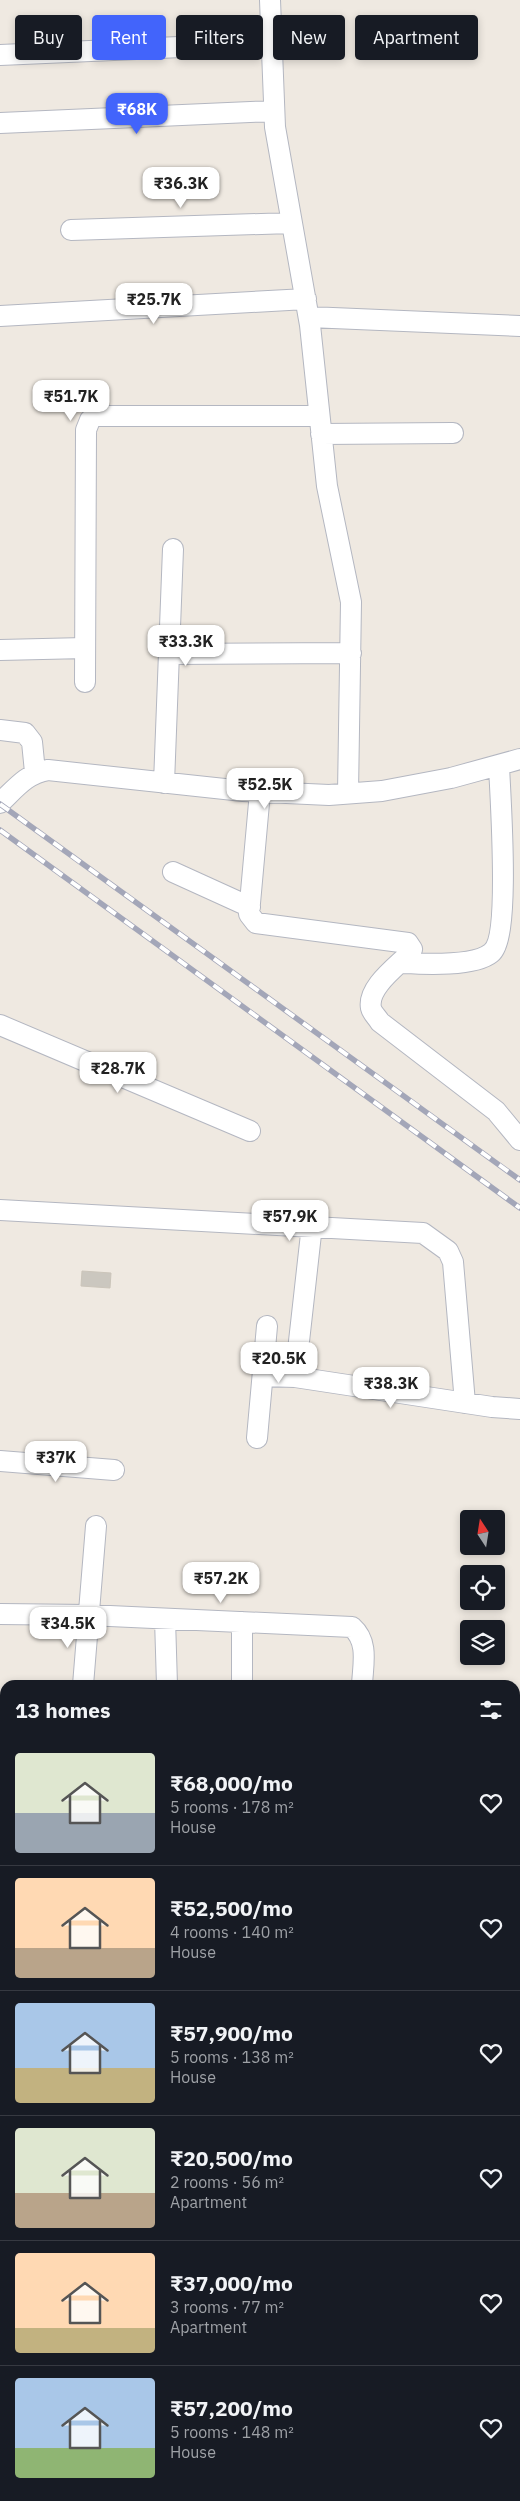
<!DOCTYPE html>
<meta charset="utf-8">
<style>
body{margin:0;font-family:"IBM Plex Sans",sans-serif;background:#20242c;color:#f1f3f6;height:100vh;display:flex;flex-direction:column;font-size:19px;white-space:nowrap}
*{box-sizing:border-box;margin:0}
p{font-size:16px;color:#9ea1a6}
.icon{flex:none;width:28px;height:28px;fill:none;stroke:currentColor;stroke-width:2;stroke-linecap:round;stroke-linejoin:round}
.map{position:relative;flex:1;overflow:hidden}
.details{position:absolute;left:0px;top:1680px;width:520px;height:821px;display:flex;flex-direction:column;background:#171b24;border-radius:15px 15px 0 0;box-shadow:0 2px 8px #0003}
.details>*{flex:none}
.banner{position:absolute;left:15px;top:15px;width:490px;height:45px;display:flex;gap:10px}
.needle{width:32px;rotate:348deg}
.buttons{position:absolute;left:460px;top:1510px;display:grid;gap:10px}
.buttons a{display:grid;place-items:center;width:45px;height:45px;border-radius:5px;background:#171b24;box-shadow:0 2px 8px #0003;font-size:25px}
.price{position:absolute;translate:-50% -42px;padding:0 11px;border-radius:10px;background:#fff;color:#222;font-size:16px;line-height:32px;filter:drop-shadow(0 1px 2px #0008)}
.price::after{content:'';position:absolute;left:50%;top:30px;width:15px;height:11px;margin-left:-8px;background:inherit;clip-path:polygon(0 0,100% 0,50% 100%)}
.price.active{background:#4264fb;color:#fff}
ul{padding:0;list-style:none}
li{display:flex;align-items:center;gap:15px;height:125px;padding:0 15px}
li+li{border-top:1px solid #363941}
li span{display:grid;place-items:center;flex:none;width:140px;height:100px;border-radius:5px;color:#555}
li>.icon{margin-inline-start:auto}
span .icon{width:60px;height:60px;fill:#fffc;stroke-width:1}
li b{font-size:21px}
h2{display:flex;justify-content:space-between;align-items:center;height:60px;padding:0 15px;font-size:21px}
.pill{padding:0 18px;border-radius:5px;background:#171b24;box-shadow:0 2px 8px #0003;font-size:18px;line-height:45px}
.pill.active{background:#4264fb;color:#fff}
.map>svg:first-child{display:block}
.building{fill:#cbc7bf;stroke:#cbc5ba}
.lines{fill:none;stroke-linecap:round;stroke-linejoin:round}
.minor-casing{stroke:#b4b7c1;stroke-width:22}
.minor{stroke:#fff;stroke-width:20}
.rail-casing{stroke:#a3a6b8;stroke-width:5.5}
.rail{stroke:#fff;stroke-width:4;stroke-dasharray:11;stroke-linecap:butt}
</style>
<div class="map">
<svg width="520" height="2501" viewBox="0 0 520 2501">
<rect width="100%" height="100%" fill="#efe9e1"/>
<path class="building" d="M82,1271L111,1273L110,1288L81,1286Z"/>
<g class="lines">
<defs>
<path id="minor" d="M270,0L275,127L310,325L327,486L351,602L348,793
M0,55L270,43
M0,123L273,111
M71,230L291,223
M0,316L306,299
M309,317L520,326
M321,434L453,433
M0,650L85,648
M169,654L351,653
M85,682L86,430L90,420L95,416H319
M0,730L25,733L32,742L35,772
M164,783L173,549
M260,792L249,914L256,923L408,943L412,949L409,954C396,967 367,988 371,1008C372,1013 377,1017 380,1022L496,1111L520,1140
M0,803C15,789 27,773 48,770L243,791L329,795L382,791L451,778L520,759
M173,872L250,907
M401,963C422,964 474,967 491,953C511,938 500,795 499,765
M0,1025L250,1131
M0,1210L423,1233L448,1251L453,1262L465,1403
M263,1376L295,1377L492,1407L520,1409
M295,1377L312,1225
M257,1438L267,1326
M0,1461L114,1470
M0,1614L88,1615L352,1627C369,1642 363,1664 362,1685
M165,1619L167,1685
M83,1685L96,1526
M242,1685V1622
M0,1939H5
M515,1953H520
M0,2115H5
M515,2200L520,2199
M0,2207L5,2202
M0,2299L2,2392
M0,2484H5"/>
</defs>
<use href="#minor" class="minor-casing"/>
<use href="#minor" class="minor"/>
<defs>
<path id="rail" d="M0,804L520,1180
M0,830L520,1208"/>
</defs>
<use href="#rail" class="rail-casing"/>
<use href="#rail" class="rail"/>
</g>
</svg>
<div class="buttons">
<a><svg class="needle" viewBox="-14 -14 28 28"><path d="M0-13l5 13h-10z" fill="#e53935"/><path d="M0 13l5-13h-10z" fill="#9ea1a6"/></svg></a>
<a><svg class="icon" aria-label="locate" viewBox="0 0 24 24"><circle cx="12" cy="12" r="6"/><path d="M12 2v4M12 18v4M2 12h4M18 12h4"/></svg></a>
<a><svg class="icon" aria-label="layers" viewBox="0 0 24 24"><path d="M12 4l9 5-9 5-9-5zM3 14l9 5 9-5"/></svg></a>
</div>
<b class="price active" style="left:137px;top:135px">₹68K</b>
<b class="price" style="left:181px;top:209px">₹36.3K</b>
<b class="price" style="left:154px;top:325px">₹25.7K</b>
<b class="price" style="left:71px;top:422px">₹51.7K</b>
<b class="price" style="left:186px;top:667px">₹33.3K</b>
<b class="price" style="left:265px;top:810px">₹52.5K</b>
<b class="price" style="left:118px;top:1094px">₹28.7K</b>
<b class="price" style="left:290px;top:1242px">₹57.9K</b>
<b class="price" style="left:279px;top:1384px">₹20.5K</b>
<b class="price" style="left:391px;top:1409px">₹38.3K</b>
<b class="price" style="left:56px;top:1483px">₹37K</b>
<b class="price" style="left:221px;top:1604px">₹57.2K</b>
<b class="price" style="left:68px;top:1649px">₹34.5K</b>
<div class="banner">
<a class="pill">Buy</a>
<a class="pill active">Rent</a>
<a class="pill">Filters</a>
<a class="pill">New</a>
<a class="pill">Apartment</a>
</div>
<section class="details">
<h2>13 homes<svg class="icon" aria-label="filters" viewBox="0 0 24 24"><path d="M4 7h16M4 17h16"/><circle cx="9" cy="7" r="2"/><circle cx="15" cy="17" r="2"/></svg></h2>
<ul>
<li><span style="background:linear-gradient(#dfe7d0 60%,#9aa5b1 0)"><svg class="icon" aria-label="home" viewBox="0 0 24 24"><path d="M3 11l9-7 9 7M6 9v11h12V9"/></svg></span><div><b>₹68,000/mo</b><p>5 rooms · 178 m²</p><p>House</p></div><svg class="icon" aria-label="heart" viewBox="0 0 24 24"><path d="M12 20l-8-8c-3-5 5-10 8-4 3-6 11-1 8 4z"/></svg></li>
<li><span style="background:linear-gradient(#ffd9b3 70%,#b9a48a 0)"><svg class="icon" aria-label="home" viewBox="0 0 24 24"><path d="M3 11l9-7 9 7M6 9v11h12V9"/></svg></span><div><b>₹52,500/mo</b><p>4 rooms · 140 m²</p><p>House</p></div><svg class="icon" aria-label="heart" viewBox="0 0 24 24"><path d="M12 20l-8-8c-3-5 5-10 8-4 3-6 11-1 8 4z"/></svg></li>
<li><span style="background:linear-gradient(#a9c7e8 65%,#c2b280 0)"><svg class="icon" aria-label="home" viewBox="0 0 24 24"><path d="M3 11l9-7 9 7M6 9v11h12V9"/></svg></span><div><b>₹57,900/mo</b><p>5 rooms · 138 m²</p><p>House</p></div><svg class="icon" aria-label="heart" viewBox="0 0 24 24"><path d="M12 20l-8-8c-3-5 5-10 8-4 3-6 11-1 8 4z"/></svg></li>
<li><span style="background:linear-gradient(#dfe7d0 65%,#b9a48a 0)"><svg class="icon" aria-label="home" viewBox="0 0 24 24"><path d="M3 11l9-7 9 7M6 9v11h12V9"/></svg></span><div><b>₹20,500/mo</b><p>2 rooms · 56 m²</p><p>Apartment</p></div><svg class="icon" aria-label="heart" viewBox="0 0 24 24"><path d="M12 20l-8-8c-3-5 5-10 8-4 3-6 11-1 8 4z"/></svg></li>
<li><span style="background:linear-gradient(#ffd9b3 75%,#c2b280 0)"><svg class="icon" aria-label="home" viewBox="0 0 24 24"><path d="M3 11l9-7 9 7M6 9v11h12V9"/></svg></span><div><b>₹37,000/mo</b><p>3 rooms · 77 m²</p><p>Apartment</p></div><svg class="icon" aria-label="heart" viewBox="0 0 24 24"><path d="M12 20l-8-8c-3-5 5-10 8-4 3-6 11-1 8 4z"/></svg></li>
<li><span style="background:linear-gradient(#a9c7e8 70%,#8fb573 0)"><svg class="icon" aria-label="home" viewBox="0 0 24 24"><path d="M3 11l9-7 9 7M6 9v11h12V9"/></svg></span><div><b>₹57,200/mo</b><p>5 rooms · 148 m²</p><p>House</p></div><svg class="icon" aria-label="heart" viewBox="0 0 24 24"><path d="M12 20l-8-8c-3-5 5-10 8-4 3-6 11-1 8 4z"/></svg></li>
</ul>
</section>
</div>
